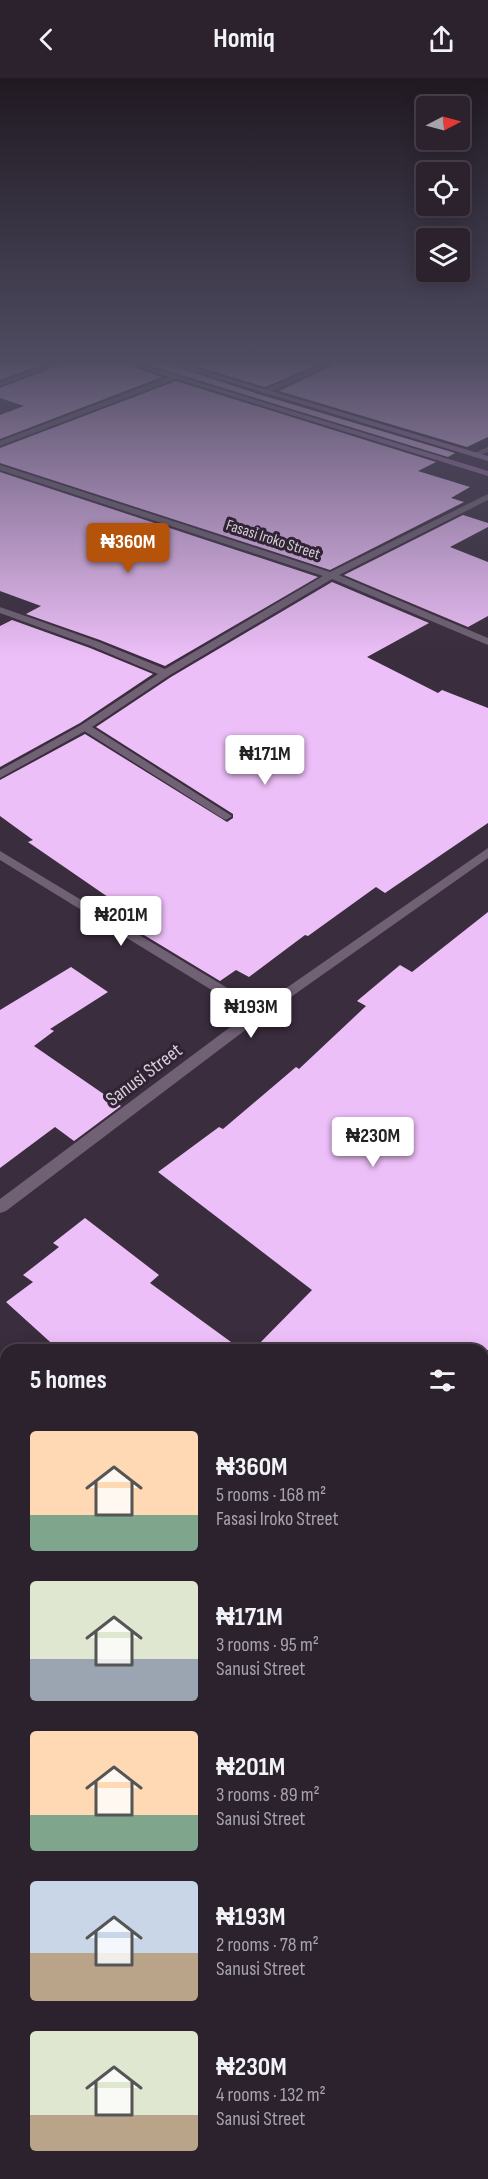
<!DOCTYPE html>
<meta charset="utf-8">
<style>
body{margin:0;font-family:"Sofia Sans Condensed",sans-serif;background:#382f3a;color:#f1f3f6;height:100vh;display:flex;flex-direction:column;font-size:22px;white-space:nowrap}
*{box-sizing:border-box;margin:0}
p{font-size:20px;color:#a6a4aa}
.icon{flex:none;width:33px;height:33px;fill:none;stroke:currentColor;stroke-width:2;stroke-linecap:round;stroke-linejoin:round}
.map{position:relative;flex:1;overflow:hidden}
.sheet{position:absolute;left:0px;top:1266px;width:489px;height:836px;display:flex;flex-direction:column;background:#2c222e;border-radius:18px 18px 0 0;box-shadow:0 3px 15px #0003,0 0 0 2px #483f4a}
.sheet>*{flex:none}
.needle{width:39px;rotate:84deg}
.buttons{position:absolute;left:416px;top:18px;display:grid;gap:12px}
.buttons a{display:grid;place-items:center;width:54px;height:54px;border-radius:6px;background:#2c222e;box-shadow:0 3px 15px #0003,0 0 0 2px #483f4a;font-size:30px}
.price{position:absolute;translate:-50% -51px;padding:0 14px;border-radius:6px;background:#fff;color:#222;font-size:20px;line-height:39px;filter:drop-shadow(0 2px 3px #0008)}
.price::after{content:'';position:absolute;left:50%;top:36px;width:18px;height:14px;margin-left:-9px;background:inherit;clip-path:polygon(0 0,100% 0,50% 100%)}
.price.on{background:#b45309;color:#fff}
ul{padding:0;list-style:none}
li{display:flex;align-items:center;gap:18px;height:150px;padding:0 30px}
li span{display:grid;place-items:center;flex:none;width:168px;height:120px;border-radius:6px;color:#555}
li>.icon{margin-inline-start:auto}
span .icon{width:72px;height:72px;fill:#fffc;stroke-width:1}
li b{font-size:26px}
h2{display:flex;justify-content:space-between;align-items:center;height:72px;padding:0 30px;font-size:26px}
header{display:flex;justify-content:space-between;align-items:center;height:78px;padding:0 30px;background:#2c222e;font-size:27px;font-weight:700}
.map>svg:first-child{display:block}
.building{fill:#edbff8}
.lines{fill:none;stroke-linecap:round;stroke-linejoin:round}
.lane{fill:#706174;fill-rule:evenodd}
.street{fill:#706174;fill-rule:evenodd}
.secondary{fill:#94729d;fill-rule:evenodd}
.labels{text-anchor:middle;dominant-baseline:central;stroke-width:6;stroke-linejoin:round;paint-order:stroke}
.far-street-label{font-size:16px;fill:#d6ced8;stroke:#302333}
.street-label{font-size:20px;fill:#d6ced8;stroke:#302333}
</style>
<header><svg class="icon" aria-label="back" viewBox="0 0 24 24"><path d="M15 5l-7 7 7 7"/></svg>Homiq<svg class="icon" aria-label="share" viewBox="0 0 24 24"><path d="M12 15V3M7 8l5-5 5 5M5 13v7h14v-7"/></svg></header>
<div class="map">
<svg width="488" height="2101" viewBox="0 0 488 2101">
<rect width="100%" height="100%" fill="#3a2d3d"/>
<path class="building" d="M0,286H44L0,302Z
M62,286H126L162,299L0,361V337L24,328L0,320V310Z
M145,286H168L258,316L455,375L448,379Z
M188,286H320L265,309Z
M336,286H488V359L467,369L279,313Z
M176,303L436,384L418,393L470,409L451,420L464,424L330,492L0,385V370Z
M0,394L318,499L165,588L100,562L26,536L41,528L0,513Z
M463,437L488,445V449L450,469L488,484V538L468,549L344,497Z
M332,504L429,545L367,579L438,615L442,612L488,630V745L385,815L376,809L308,858L305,857L249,899L236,892L220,903L144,857L153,850L28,764L33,762L0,738V702L85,656L227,744L233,740V736L96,649L171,599Z
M12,542L90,570L153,596L80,645L0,689V548Z
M488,834V1272H253L312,1212L158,1094L219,1049L223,1051L296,989L299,991L366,928L357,923L400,887L412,894Z
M71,889L108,914L50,951L54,953L34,968L121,1028L74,1063L55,1049L0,1090V932Z
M85,1140L159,1197L150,1205L242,1272H59L6,1224L33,1204L23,1197L59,1169L53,1165Z"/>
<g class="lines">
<path class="lane" d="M488,369V374L474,379L470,377Z
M85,646L89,647L232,738L226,742L222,740L81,651L80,649Z"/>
<path class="street" d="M50,286H60L0,308V304Z
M325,286H334L266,316L259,314Z
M174,297L181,299L0,368V363Z
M0,387L330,494L488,416V422L339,497L488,560V567L332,501L170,597L89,651L0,700V692L81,647L158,596L91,568L0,535V529L99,564L165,591L323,498L0,392Z
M488,770V780L264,938L6,1133L0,1135V1121L249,935L0,782V773L259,929Z
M0,1295L6,1298V1316L0,1313Z
M488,1411V1433L483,1435V1413Z
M483,1687L488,1689V1713L483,1711Z
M6,2045V2077L0,2080V2048Z"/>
<path class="secondary" d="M128,286H138L488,393V398Z
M170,286H181L488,378V383Z"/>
</g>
<linearGradient id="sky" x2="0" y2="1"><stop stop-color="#201922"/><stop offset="0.49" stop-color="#4f4c62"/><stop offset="1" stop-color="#4f4c62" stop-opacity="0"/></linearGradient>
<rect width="488" height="580" fill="url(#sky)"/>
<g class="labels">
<g class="far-street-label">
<text transform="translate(273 462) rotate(18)">Fasasi Iroko Street</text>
</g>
<g class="street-label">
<text transform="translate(144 997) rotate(-37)">Sanusi Street</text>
</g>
</g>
</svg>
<div class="buttons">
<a><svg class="needle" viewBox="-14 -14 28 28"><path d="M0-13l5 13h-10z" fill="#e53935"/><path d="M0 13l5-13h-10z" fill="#a6a4aa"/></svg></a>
<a><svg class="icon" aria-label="locate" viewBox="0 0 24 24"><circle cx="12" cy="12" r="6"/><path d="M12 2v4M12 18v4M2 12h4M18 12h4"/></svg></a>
<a><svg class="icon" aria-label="layers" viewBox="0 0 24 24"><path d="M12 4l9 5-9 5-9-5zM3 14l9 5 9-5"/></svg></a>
</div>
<b class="price on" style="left:128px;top:496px">₦360M</b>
<b class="price" style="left:265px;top:708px">₦171M</b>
<b class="price" style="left:121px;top:869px">₦201M</b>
<b class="price" style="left:251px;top:961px">₦193M</b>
<b class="price" style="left:373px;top:1090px">₦230M</b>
<section class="sheet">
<h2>5 homes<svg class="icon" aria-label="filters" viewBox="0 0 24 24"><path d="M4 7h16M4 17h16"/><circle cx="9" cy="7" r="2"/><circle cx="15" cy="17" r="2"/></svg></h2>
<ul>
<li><span style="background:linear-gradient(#ffd9b3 70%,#7fa58c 0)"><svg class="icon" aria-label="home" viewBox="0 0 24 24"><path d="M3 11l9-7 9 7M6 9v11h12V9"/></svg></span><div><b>₦360M</b><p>5 rooms · 168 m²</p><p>Fasasi Iroko Street</p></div></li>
<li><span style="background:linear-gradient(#dfe7d0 65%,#9aa5b1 0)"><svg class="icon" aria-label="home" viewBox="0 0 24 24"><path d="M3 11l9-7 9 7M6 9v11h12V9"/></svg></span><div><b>₦171M</b><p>3 rooms · 95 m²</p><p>Sanusi Street</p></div></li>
<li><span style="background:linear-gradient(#ffd9b3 70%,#7fa58c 0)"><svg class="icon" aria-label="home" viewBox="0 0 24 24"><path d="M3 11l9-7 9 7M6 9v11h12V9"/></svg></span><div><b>₦201M</b><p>3 rooms · 89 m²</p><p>Sanusi Street</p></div></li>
<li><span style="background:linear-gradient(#c9d6e8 60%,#b9a48a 0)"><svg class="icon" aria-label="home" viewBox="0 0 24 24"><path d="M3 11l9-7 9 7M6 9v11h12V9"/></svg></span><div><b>₦193M</b><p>2 rooms · 78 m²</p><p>Sanusi Street</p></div></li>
<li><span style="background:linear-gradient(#dfe7d0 70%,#b9a48a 0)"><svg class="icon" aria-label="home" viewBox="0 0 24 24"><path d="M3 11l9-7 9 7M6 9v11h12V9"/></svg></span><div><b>₦230M</b><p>4 rooms · 132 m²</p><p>Sanusi Street</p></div></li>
</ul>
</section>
</div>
